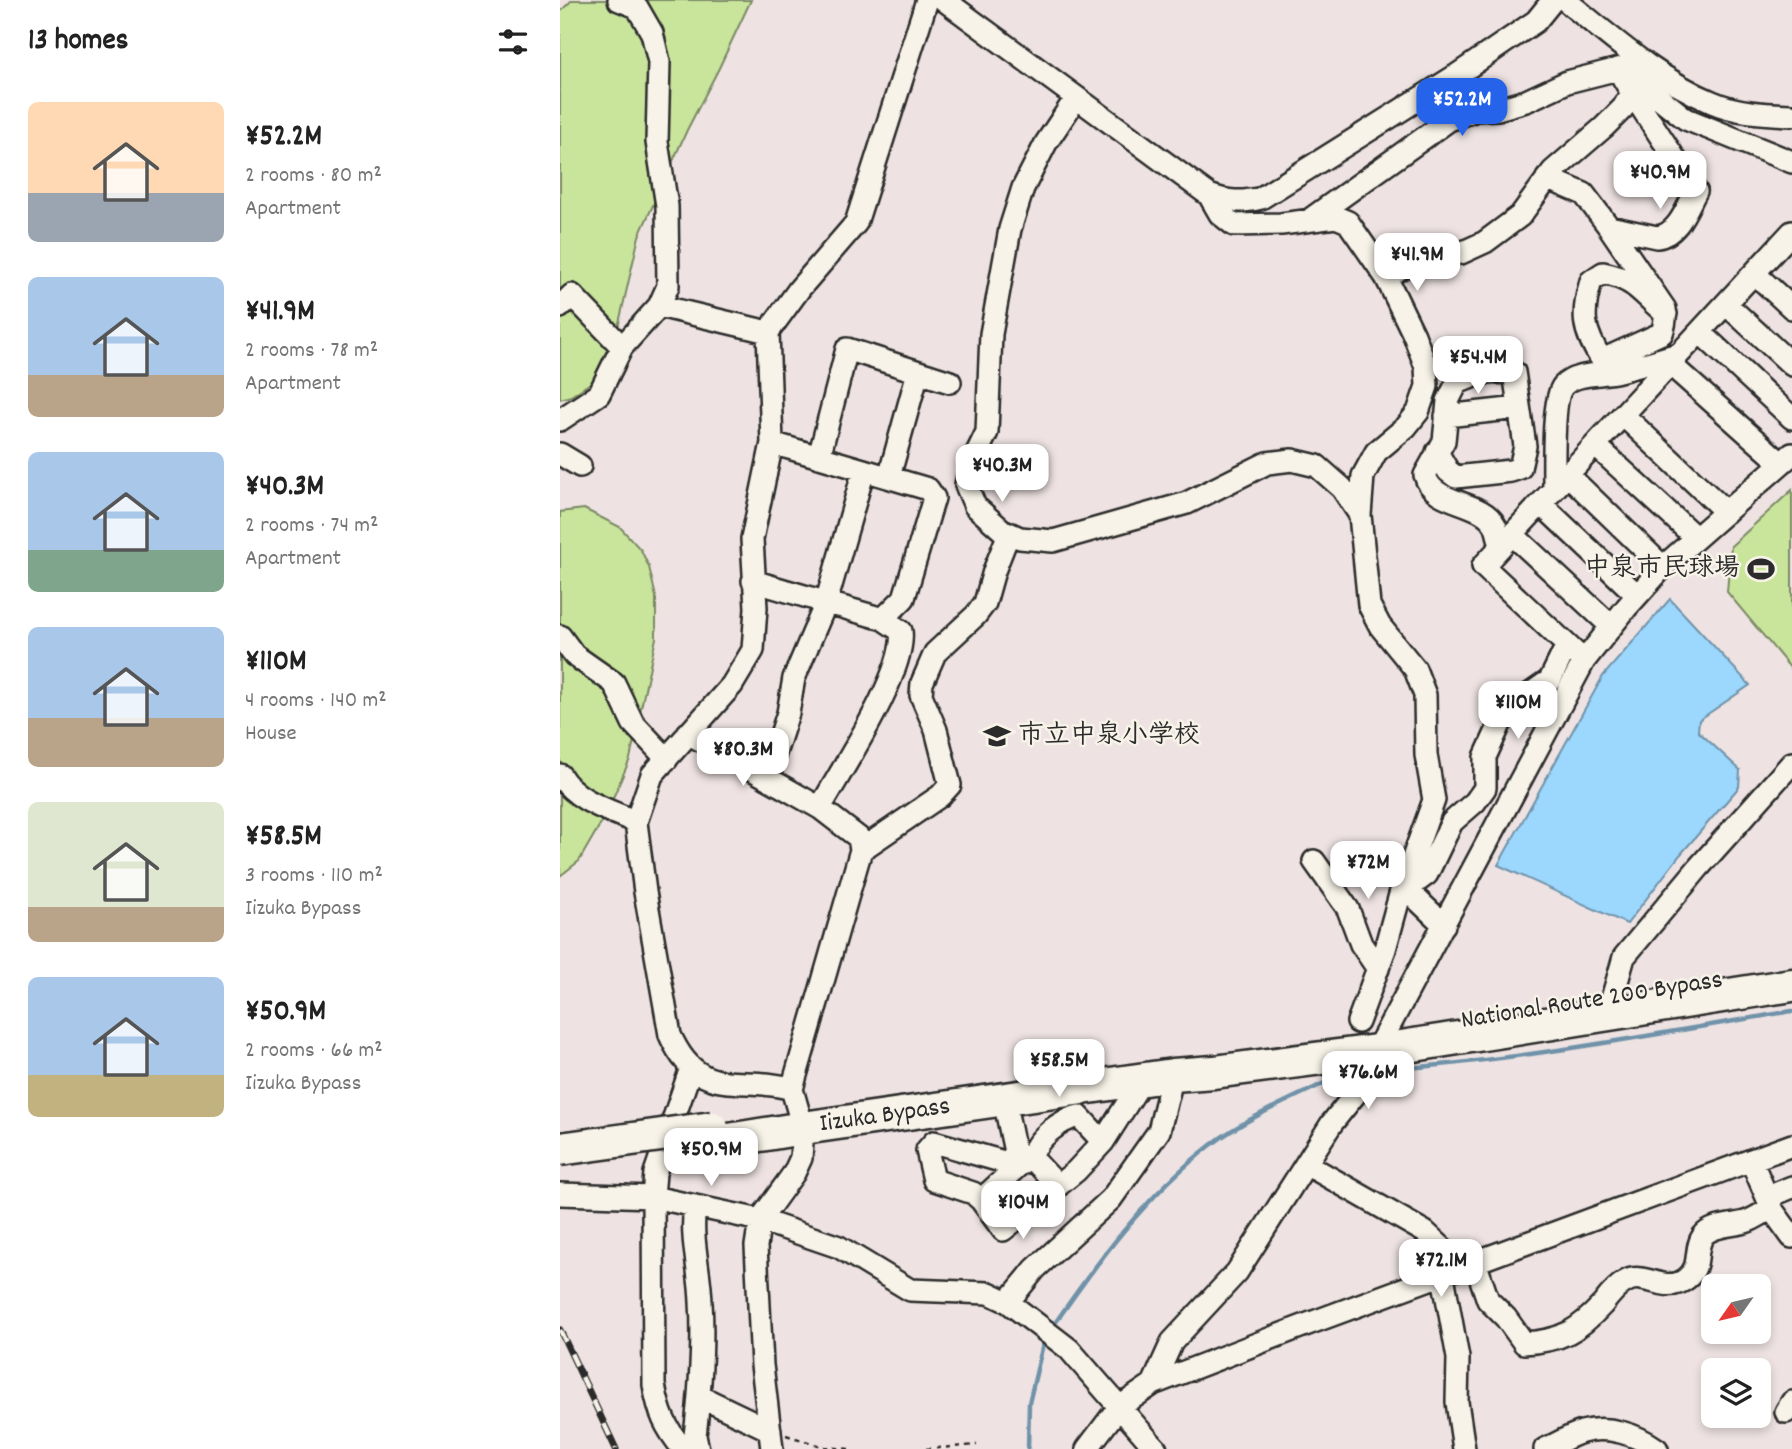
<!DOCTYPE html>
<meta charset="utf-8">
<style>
body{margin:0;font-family:Dekko,"Klee One",sans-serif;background:#f6f6f6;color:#222;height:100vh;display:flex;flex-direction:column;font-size:26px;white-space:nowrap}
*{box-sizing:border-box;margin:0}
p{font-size:23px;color:#767676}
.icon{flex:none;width:38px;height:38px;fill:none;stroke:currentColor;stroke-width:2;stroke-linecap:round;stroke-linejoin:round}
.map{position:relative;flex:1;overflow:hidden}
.sheet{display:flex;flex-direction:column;background:#fff;width:560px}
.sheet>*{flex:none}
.needle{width:46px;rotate:236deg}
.fabs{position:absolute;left:1141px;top:1274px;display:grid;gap:14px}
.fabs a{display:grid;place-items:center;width:70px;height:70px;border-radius:10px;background:#fff;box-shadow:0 4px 10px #0003;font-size:35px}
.price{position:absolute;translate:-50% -60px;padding:0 16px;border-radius:14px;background:#fff;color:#222;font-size:23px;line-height:46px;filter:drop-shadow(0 2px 4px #0008)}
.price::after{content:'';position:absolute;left:50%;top:42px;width:21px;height:16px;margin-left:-10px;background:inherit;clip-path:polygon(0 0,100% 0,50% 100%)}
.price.selected{background:#2563eb;color:#fff}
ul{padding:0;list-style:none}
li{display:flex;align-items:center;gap:21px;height:175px;padding:0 28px}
li span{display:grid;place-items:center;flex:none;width:196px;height:140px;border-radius:10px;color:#555}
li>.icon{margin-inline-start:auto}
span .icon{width:84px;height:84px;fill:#fffc;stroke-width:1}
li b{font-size:30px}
h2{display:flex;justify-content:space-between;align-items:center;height:84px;padding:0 28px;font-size:30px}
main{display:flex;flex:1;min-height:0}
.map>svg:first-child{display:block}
.green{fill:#c9e59c;stroke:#7a8864;stroke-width:2}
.water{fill:#9cd7fd;stroke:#6f92a9;stroke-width:2}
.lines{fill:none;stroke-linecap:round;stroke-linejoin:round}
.stream{stroke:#6f92a9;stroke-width:4.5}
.minor-casing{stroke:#2b2b2b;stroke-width:26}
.highway-casing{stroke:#2b2b2b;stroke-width:37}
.path{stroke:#2b2b2b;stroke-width:2.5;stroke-dasharray:5 5;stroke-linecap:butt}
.minor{stroke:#f7f3e8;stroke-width:21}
.highway{stroke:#f7f3e8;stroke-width:32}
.rail-casing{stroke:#2b2b2b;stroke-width:7}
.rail{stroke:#f7f3e8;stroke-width:4.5;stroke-dasharray:13;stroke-linecap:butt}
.highway-bridge-casing{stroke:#2b2b2b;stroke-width:37;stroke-linecap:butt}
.highway-bridge{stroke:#f7f3e8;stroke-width:32}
.labels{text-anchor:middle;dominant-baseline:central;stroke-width:5;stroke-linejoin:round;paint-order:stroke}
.poi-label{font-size:26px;font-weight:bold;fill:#2b2b2b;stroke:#f7f3e8;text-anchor:end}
.street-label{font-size:26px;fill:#2b2b2b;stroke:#f7f3e8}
</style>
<main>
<section class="sheet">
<h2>13 homes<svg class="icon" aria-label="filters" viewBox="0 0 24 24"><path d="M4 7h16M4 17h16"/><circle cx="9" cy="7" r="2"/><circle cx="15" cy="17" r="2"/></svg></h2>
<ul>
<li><span style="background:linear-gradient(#ffd9b3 65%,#9aa5b1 0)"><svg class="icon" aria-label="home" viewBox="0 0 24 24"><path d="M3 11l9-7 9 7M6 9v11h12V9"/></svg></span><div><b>¥52.2M</b><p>2 rooms · 80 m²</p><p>Apartment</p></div></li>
<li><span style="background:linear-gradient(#a9c7e8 70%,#b9a48a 0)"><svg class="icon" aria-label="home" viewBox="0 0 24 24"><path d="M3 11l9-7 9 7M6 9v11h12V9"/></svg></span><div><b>¥41.9M</b><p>2 rooms · 78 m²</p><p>Apartment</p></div></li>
<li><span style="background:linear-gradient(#a9c7e8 70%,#7fa58c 0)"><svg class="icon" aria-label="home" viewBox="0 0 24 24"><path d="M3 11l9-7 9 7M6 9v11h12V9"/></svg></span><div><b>¥40.3M</b><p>2 rooms · 74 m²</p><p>Apartment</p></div></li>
<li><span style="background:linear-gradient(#a9c7e8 65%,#b9a48a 0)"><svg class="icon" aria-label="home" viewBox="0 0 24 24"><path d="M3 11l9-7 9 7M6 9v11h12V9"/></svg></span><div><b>¥110M</b><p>4 rooms · 140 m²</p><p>House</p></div></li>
<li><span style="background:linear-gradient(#dfe7d0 75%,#b9a48a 0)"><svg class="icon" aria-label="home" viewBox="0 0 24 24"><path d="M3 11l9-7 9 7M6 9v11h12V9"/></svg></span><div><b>¥58.5M</b><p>3 rooms · 110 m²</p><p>Iizuka Bypass</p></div></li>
<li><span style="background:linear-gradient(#a9c7e8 70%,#c2b280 0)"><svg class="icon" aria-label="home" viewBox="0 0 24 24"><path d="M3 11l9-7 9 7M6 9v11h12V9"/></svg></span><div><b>¥50.9M</b><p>2 rooms · 66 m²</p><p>Iizuka Bypass</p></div></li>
</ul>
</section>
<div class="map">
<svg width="1232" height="1449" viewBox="0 0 1232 1449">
<rect width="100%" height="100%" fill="#eee3e2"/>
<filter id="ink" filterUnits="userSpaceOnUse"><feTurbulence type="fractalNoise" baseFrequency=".0143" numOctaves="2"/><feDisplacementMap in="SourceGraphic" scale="14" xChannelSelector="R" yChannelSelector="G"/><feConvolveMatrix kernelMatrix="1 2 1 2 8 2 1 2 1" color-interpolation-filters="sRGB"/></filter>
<g filter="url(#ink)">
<path class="green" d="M12,0H191L159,68L127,130L79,236L48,371L11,396L0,399V12Z
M1232,490V670L1167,592L1171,546Z
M24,509L60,527L81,550L89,567L96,597V638L70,759L45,816L19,861L0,876V512Z"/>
<path class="water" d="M1110,599L1190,685L1139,720L1138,731L1180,770L1179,787L1120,855L1067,924L938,865L1043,676Z"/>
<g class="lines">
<path class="stream" d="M824,1070C962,1060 1096,1034 1232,1011
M491,1329C537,1262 586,1195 651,1145C684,1119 735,1097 773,1079
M468,1449L469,1403L484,1340"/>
<defs>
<path id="minor" d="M384,0L649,195C668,202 681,203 701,198L897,75L976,21L993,0
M1005,0C1051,37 1097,79 1152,102C1177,113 1206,114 1232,115
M1067,72L1126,119L1232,162
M516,98L486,143L463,188L450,229L431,334L427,432L409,469L406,485L415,506L442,530L460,538L493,541L627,503L707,463L732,460L757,466L782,488L800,515
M987,178L1024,194L1049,227L1097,237C1118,235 1127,207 1136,191L1072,93
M649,195L660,214L674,225L721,224L776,217L788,222L826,277L854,335L866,367L867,386L858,412L846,427L816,452L803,476L800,515L809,605L820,626L855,669L865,695L866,755L874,800L841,891L825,949L798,1022
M752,218L889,120L916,110L938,109L966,101L1007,82L1062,68L1063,78L1072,93L1063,108L1044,127L993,171L960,216L925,242L901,253L881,255L845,266L826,277
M1049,227L1105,309C1106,318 1105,324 1102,333L1042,360C1023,331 1021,315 1031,281L1043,273C1077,280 1081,294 1106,314
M1194,273L1232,308
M1166,304L1232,365
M99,306L208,332
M0,307L12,295L62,347
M1140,332L1232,418
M1110,364L1221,463
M1063,415L1166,512
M886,416L959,408
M0,420L39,394L62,347L99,306L108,286L107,206L97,142L99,62L92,33L77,7L59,0
M212,443L368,489L374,498L344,598L323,619
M1035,445L1136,538
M877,452L888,471L896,477L951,471L960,468L965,446L954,372L922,373L897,383L888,401L884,441L865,475C873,506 921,499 935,525C938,531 939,540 941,546
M0,454L20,466
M259,457L287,349L390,382
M1008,475L1103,567
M329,477L358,372
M994,489C994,470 992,398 1003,386C1015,373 1039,375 1055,372C1076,367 1097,360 1118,354
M981,504L1077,595
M952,534L1051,626
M193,581L323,619L341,631C347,671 281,770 260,808
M0,636L14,655L54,683L73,723L107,759
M1024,661L923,566L1232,232
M128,733L260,808L299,838L301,850L232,1089
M0,775C15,801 49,810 76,822
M207,778L228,713L234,678L266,603L304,470
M301,850L380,796L390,785L376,730L361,695L362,683L375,653L416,615L425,603L434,571L449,533
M754,861L788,909L801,944L818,969
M884,925L843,886L859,880L867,874L892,822L915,802L925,788V757L946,711L990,680L1007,645
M1052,999L1064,957L1139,867L1232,763
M444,1100L458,1166L421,1200L443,1230L516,1171L543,1142L583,1079
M471,1157C477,1138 500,1120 519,1116L543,1142
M1191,1160L1213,1211L1232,1237
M746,1164L865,1232L903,1267
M0,1194L93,1197L200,1220L279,1247L350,1290L429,1293L448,1302L509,1349L596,1449
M1208,1197L1232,1187
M421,1200L413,1193L374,1180L367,1150L374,1142L458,1166L471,1157L498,1186
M135,1206C130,1239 140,1269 141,1302C144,1347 140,1392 135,1436L138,1449
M915,1262L928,1300L946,1318L964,1343C1001,1341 1018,1331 1043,1304C1049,1296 1056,1287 1065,1282C1084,1270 1105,1295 1126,1279C1143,1266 1133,1250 1143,1236C1152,1224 1176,1226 1188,1221C1196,1218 1204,1212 1212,1208
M883,1276L898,1358L897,1402L904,1449
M448,1302L475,1269L551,1199L599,1131L613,1075
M593,1384L612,1342L677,1272L772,1123L805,1082L816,1051L1024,661L1067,607L1103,567L1232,454
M139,1396L210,1430
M1226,1412L1232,1402
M123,1449C105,1427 99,1413 94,1385L93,1197L95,1173L131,1068
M212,1449L202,1365L196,1246L200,1220L234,1173L241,1158L243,1128L232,1089C181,1073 140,1103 110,1035L85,892L76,822L92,775L172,685L193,650L196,608L192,539L212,443L208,332L240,288L296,223L367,0
M527,1449L558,1408L593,1384L748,1324L1232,1145
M985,1449C997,1444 1009,1436 1022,1432C1048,1425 1076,1434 1097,1449"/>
<path id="highway" d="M144,1144L243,1128L613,1075L654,1072L816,1051L1232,985"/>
</defs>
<use href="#minor" class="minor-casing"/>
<use href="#highway" class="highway-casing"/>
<path class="path" d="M226,1435L265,1447L289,1449
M366,1449L417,1445"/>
<use href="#minor" class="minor"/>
<use href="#highway" class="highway"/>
<defs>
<path id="rail" d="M0,1330L56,1449"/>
</defs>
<use href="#rail" class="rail-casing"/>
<use href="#rail" class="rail"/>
<defs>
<path id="highway-bridge" d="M0,1149L152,1128"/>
</defs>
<use href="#highway-bridge" class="highway-bridge-casing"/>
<use href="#highway-bridge" class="highway-bridge"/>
</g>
</g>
<defs>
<symbol id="stadium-bare" viewBox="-9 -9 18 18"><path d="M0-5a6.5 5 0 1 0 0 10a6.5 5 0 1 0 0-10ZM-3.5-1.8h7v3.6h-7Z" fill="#2b2b2b" stroke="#f7f3e8" stroke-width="2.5" paint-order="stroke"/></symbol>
<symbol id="school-bare" viewBox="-9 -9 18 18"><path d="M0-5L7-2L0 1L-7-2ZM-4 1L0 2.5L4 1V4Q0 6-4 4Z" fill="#2b2b2b" stroke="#f7f3e8" stroke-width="2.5" paint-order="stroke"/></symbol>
</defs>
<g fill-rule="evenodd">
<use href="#stadium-bare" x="1182" y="550" width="38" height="38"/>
<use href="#school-bare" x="418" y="717" width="38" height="38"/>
</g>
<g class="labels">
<g class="poi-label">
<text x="1180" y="569">中泉市民球場</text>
<text x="458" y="736" text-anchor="start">市立中泉小学校</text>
</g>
<g class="street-label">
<text transform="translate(1032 1001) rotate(-9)">National Route 200 Bypass</text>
<text transform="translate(325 1116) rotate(-8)">Iizuka Bypass</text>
</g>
</g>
</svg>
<div class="fabs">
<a><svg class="needle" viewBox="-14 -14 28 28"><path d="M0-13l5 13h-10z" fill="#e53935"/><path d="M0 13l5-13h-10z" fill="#767676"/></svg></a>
<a><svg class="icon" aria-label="layers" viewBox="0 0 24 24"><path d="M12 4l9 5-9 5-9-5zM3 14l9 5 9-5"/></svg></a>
</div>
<b class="price selected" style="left:902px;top:138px">¥52.2M</b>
<b class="price" style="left:1100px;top:211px">¥40.9M</b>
<b class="price" style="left:857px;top:293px">¥41.9M</b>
<b class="price" style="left:918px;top:396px">¥54.4M</b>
<b class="price" style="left:442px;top:504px">¥40.3M</b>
<b class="price" style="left:958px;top:741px">¥110M</b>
<b class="price" style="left:183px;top:788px">¥80.3M</b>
<b class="price" style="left:808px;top:901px">¥72M</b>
<b class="price" style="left:499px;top:1099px">¥58.5M</b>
<b class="price" style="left:808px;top:1111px">¥76.6M</b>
<b class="price" style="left:151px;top:1188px">¥50.9M</b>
<b class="price" style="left:463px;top:1241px">¥104M</b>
<b class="price" style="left:881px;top:1299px">¥72.1M</b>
</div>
</main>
